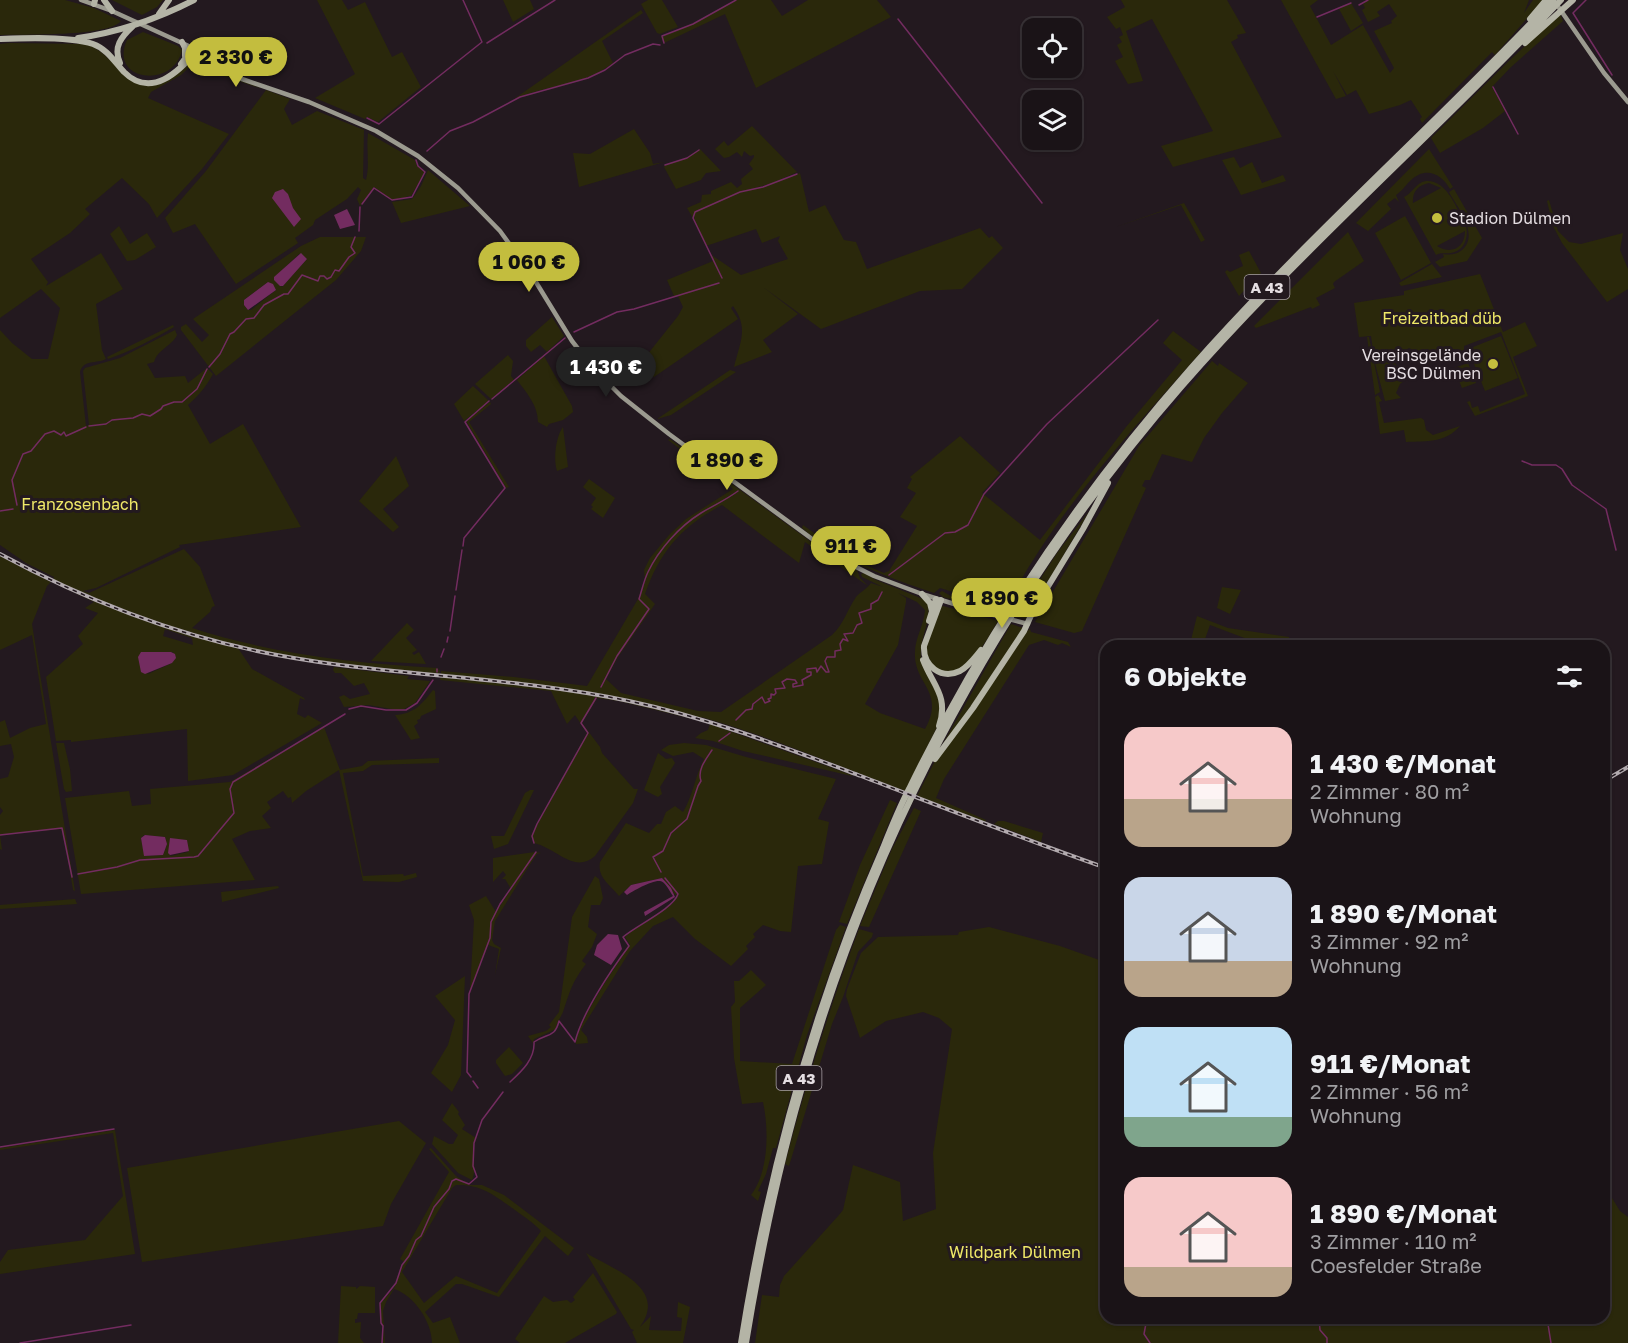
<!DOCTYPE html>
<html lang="de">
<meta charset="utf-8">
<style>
body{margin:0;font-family:"Golos Text",sans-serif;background:#272024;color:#f1f3f6;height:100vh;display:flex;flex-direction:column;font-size:22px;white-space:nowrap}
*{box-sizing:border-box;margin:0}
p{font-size:20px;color:#9f9ea1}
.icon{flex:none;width:33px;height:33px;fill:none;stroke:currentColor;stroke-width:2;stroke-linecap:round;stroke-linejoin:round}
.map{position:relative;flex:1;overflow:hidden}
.sheet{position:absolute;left:1100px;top:640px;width:510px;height:684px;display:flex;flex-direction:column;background:#1a1317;border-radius:18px;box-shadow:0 2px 4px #0004,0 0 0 2px #383236}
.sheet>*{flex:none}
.controls{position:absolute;left:1022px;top:18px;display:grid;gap:12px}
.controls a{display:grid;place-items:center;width:60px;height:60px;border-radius:12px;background:#1a1317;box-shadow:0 2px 4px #0004,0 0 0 2px #383236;font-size:30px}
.price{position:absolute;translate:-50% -51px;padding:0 14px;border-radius:21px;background:#c3bd3e;color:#111;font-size:20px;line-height:39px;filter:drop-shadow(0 2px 3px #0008)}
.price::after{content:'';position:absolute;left:50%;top:36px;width:18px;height:14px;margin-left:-9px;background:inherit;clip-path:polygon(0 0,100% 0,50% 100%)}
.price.on{background:#222;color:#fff}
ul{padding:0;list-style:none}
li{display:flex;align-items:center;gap:18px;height:150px;padding:0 24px}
li span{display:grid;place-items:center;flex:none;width:168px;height:120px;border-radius:18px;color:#555}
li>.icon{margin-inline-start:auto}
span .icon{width:72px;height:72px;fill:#fffc;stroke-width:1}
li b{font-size:26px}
h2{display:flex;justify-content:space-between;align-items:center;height:72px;padding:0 24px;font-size:26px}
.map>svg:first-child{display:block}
.green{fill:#2a280b;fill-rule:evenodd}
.water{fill:#732c60}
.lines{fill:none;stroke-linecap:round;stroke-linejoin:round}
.stream{stroke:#732c60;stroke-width:1.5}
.major{stroke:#9b9a8f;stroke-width:4.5}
.highway{stroke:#b4b4a6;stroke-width:6}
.rail-casing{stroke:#b2aaae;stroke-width:4}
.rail{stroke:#23191f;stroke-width:1.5;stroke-dasharray:4.5;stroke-linecap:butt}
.poi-dot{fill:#c3bd3e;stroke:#23191f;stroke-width:2}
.labels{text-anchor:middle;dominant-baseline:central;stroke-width:6;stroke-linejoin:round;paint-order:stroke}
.shield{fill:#23191f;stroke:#aba3a8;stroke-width:1.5}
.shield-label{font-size:15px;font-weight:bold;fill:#e5dee2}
.poi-label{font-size:16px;fill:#e5dee2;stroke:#23191f;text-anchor:start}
.park-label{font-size:16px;fill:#efe868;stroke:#23191f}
</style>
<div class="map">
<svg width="1628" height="1343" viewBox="0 0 1628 1343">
<rect width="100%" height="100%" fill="#23191f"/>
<path class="green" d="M0,0H65L94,8L121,21C108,37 23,34 0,35Z
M112,0H163L157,7L142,15Z
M317,0H342L348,10L365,2L392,57L402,52L421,87L378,122L367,117L365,119L315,98L355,74Z
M503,0H530L534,9L513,22Z
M648,0H662L678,27L660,34L657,33L641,4Z
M737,0H771L782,16L808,0H877L891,17L756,88L725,14L664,43L661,37L693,24Z
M1121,0H1227L1246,33L1237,35L1238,38L1231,42L1282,137L1173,167L1161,146L1213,131L1152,19L1126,31L1143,81L1128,84L1115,61L1123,57L1117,45L1122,42L1119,37L1123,35L1120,27L1116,29L1107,17L1125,7Z
M1281,0H1318L1310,6L1331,45L1363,25L1390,73L1394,68L1374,31L1392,23L1391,21L1397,16L1389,4L1377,12L1380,16L1368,22L1362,10L1365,8L1363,4L1369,0H1529L1524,13L1533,0H1543L1495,55L1492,52L1422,123L1420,119L1422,117L1411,100L1400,105L1369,114L1356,90L1347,95L1333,71L1346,96L1336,99Z
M1351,3L1363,23L1351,31L1339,9Z
M641,10L643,13L602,41L613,63C584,86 546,85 514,99Z
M1560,14L1563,21L1510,68L1492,87L1505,111L1483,128L1440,153L1431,138L1512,58Z
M143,32L178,46L182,50C174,89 108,82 127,40Z
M9,43L87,44C118,56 126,97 167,81C179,76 187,58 200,56L220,70L262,89L224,76L200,60H197L181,75L151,92L148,98L229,134L202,169L157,218L149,204L122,178L85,209L90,214L70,233L31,259L48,282L46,286L101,253L123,289L96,304L102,350L106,359C97,364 83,359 80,372L86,426L89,425L83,371L85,368L120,358L175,330L177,335C172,346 158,349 154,362L147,364L155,378L185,376L188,383L207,368L213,374C206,387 198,396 188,405L210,444L243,424L301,527L179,545L180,547L96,588L83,591L89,593L184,549L200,567L215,606L212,607L210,612L192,628C272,654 354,663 437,668L440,671L439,674C387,668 335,664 284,655C204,640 127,614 53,580L54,577L26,563L0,545V330L12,343L32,359H48L60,308L41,289L0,318V44Z
M266,90L290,99L284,109L292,125L317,111L364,130L363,178L366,180C370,165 366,148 368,133L415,160L417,166L425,172L411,196H408L405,198L392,200L374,187L360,206L357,199L361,190L358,187L347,199L315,220L313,225L295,238L298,243L236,284L195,224L173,233L165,218L206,171Z
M752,126L797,172L773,183L740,192L763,187L800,173L809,212L825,205L844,240L856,242L867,269L980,228L989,238L992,236L1003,248L962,289L920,291L821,329L763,287L798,314L763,340L772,352L734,367C740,342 749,328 733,306L731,308L738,319L654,377L639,365L678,316L683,307L678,296H674L667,280L713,261L710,254L741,275L788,259L778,241L780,236L762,243L756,229L706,246L694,218L695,215L693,218L687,208L701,202L702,195L711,194V191L731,182L737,188L742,184L741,179L753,169L749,164L754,157V155L750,156L744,151L742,157L737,152L729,157L724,158L715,149L724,141L728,146Z
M634,129L650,153L653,164L664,162L579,187L573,153L590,154Z
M700,149L721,171L706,173L701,180L676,189L664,167L665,165L687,158Z
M1429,149L1453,187L1450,189C1441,173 1425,166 1410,181C1405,186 1402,191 1396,195L1399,202L1395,198L1387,204L1391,209L1368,231L1356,223Z
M1234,157L1240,168L1252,162L1262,183L1283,175L1286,181L1241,195L1222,160Z
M428,170L470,206L401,223L392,202L412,199L421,186Z
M1426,181C1448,180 1457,210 1466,226C1469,238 1464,251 1451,253C1445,254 1442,252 1436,255L1404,197C1413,193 1415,183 1426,181ZM1429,183L1441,188L1413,203C1412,192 1418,185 1429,183ZM1465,231C1465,248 1451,255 1437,246Z
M1454,189L1482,238L1467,261L1440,267L1435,262L1444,257L1443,254C1450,255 1456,255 1462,250C1480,234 1457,207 1449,192Z
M1549,200L1558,231L1569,242L1581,244L1623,233L1620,250L1628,269V289L1607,302L1562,243L1553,226L1547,201Z
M1184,203L1205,240L1201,242L1181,205L1116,227Z
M1405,216L1431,263L1401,280L1375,233Z
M119,226L130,244L147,233L156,247L135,260L127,261L110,234Z
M1348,232L1364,261L1334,282L1333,284L1335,288L1316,298L1320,305L1312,309L1311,307L1256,328L1254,326Z
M320,237H366L361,251L336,280L216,376L181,330V327L186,324L202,342L209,335L193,319L301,246ZM299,254L307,259L282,287L274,278ZM268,282L276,290L251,310H248L244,305V300Z
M1249,251L1261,273L1239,296L1225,272L1227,270L1230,272L1243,266L1239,255Z
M1432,264L1442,277L1401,286L1399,283Z
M1480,274L1503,332L1525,322L1537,346L1513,357L1528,396L1475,416L1467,402L1470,401L1472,408L1478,406L1480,412L1525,394L1501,332L1464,346V353L1458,352L1424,366L1415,351L1409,348L1403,352L1399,347L1392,353L1397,360L1394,362L1401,371L1399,377L1405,380L1400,384L1396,393L1401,398L1385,401L1375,363L1371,336L1359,337L1354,303L1404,295V291Z
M552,317L564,336L547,352L540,345L531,352L526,346V340Z
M173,325L174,327C153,339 132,351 108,359L107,357Z
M1173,331L1201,352C1129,434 1052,515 1003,613L943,597L939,593L942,591L951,596L953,594V597L959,596V599L962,600L963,598L964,600L968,602L969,599L974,603L975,601L979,605L981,603L984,606L985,604L990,608L993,605L991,601L986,602L979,597L978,599L971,597L972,595L968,594L967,596L962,592L961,594L954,590L953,592L940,588L934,593C888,577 839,561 802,528L803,525C829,544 854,561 884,573L889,571L917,526L900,517L916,493L907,488L912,479L910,477L960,436L1000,473L982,493L1040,540L1126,427L1182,360L1163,343Z
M1501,336L1518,378L1485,391L1468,349Z
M1367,337H1369L1380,392L1375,395Z
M508,355L513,361L511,376L514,380L491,399L475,384Z
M544,356L572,406L573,412L563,420L549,424L547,427L538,422C538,406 527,393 517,380Z
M1212,361L1218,366L1219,363L1248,383L1222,413L1204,438L1192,462L1162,454L1150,480H1145L1142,486L1146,488L1082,631L1074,633L1035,622L1139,446Z
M1468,363L1476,383L1462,388L1454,368Z
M730,370L736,372L671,415L657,419Z
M473,386L489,401L464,421L454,404Z
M1378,395L1382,401L1379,402L1384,423L1421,418L1424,420L1426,430L1433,435L1460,426C1445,443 1428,441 1406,442L1404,430L1380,434L1375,397Z
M490,402L491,404L469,422L509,487L506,488L466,421Z
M563,427L568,467L557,471C553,459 556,436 563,427Z
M670,439L814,544L857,570L860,578L868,586L805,542L799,563L722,505C682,526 660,551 645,594L655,604L618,657L606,679L621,693L698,711L721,712L832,635C844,624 847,610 856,597C860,592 867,589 871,583L883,587L862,577L861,574L864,573L876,580L923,599L928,604C931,623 919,639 921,658L941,701L939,723L905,791C837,766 770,736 701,717V721L619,701L597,698L582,723L600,747L602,753L634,789H638L633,803L595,856C574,874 558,849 534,843L531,836L587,733L575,715L567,724L551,691L440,680L441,671L514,677L587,686L638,599L645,581L644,570L650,558L669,535L686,519L733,489L668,440ZM898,593L917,602L925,610C924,625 915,638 915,652C913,684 946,691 925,729L880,713L865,704L898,645L906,602V598Z
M396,456L409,486L383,509L399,527L393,532L359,501Z
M589,479L615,498L603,518L591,509L593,507L591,505L596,498L583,487Z
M1090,510L1026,619L1016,617L1057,553Z
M0,556L51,582L47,586L32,624L75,891L73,890L64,835L61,829L0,835L2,850L0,849V815L3,811L0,807V779L8,777L14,757L11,744L0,746V722L5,720L10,738L30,728L46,724L32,635L0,650Z
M52,582C113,610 174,631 238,648L252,669L304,698L305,700L300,698L297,714L305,718L308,715L322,723L233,775L188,781L187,729L71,742V740L56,741L46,677L83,644L78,636L98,613L85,608L94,602ZM165,629L192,638L193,645L163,636ZM141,652H173L172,663L148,674Z
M1222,587L1241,590L1230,614L1217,608Z
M943,606L998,621C988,637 970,673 948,673C944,672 937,669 934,668L925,650L941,607Z
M1197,616L1228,628L1289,637V646H1275L1264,643L1263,645L1210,625L1204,642L1200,641L1198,646L1190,644Z
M407,623L414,630L406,638L417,650L412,653L414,655L419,652L426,664L371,661Z
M1011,624L1023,628L963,720L941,747Z
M1030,629L1031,632L1068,642L1071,647L1062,643L1058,645L1044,640L1029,645L944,779L936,798L986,820L985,822L917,796L936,759L1026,632Z
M334,667L409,676L407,679L430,681L415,703L404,709L397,710L369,705L344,707L339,697L344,695L350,699L370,694L364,683L354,686L341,673H335L333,670Z
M433,690L435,691L436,709L421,716L420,719L417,720L418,723L414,726L420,738L411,740L395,715C414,714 422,704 433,690Z
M710,724L852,775V776L743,751L713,741L695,738L701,733L708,730Z
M324,727L340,770L362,766L368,761L439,758V763L372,765L363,771L343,773L363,876L403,874L404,876L416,873L417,877L399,882L363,881L339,770L306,791L292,803L291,797L288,798L283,791L267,802L271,808L262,816L271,828L250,831L232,839L255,880L81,894L65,798L129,791L132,806L151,804L150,789L230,782ZM144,835L165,837L167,844L163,855L145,856L141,838ZM174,839L187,840L188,852L171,856L169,854L170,841Z
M56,743H64L70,769L72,791L66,792L64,789Z
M684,743L706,745L746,757L836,779L818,819L829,822L822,864L798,866L791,932L780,931L763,925L753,934L755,937L746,946L748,949L731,966L695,939L673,917L653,926L630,951L581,1030L587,1037L588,1043L576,1044C576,1024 617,964 630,945L625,937C638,924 673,910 678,895H675L662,878L631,885L619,896C609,884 597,877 600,862L626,823L649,833L657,824H661L666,812L675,806L683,812C693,796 695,776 704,759L693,752L673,756L661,750L669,745Z
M658,753L666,759L672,758L675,763L660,787L662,794L658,797L644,790Z
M530,790H534L508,844L494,849L491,836H504L525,793Z
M890,800L897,803L847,924L839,922L860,865Z
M914,808L921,811L869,927L860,926L892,849Z
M998,821H1004L1043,833L1041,842L994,824Z
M535,852L541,853L537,854L529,866L495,921L492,940L494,944L501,948L495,975L499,949L488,945L470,991L474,920L469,905L486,896L496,912L511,889L505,879H502L506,875L503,871L493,882V858Z
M595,876L599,879L603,898L600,905H591L588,927L597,934L592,947L582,961L586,964C572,982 570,991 563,1012C560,1019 557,1021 556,1029L534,1039L533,1043L528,1036L546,1031L551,1027L549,1025L559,1012L572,917Z
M278,886L279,888L222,902L221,892Z
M75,899L77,904L0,909V905Z
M840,925L846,927L807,1035L776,1148H773L766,1174L758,1191L761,1192L758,1201L751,1195C769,1171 769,1130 763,1102L742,1104L734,1058L731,1007L735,1002L734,981H739L751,970L766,985L740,1008V1061L792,1064L836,930Z
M989,927L1060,946L1105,962L1106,1318H1604V1185L1620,1211L1628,1217V1343H755L762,1295L779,1297L780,1285L784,1276L839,1215L843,1210L853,1165L900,1182L903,1221L936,1209L933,1153L952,1029L939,1018L923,1012L886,1021L860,1038L846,996L847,989L861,953L878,937L958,935L959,932Z
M859,929L873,933L872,937L858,952L843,997L832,1024L789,1166L785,1164C806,1084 830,1006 859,929Z
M465,976L461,1075L452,1092L431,1073L448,1045L455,1020L435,996Z
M509,1047L523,1063L512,1074L505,1076L496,1063V1060Z
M452,1103L459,1112L458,1114L465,1125L462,1129L476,1138C469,1152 478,1166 472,1180L458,1173L432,1144L434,1136L449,1144H453L458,1135L442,1120Z
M399,1121L426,1143L391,1204L383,1226L142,1262L127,1168Z
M115,1130L135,1254L0,1274V1262L8,1250L85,1240L123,1196L113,1133L0,1150V1148Z
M431,1148L456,1176L470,1185H482L504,1195L574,1248L568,1256L545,1236L499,1297L462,1284H456L425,1312L433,1323L450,1317L460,1343H432C432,1322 414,1295 394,1289L386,1302L383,1311L385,1343H383L384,1328L381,1320V1303L394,1288L404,1262L400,1259L449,1172L429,1149ZM456,1185C482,1184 495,1196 515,1210C524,1217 533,1222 541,1231L497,1293L456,1276L424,1303L402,1272L452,1188Z
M586,1253C615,1270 668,1288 640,1327L651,1316L649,1330L681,1331L682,1318L677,1317L678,1302L690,1307L683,1343H637L632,1332L634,1330L631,1329Z
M593,1273L617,1312L616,1314L565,1343H520L515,1339L544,1296L553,1302L567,1300L571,1303L575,1300L573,1297Z
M341,1286L356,1287V1289L360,1286L375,1287V1313H358L357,1319H355V1323L361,1322L360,1338L364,1343H338Z"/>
<path class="water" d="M283,189L288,194L293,208L301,219L294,227L272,198L275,192Z
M347,209L355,225L340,229L334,215Z
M301,253L307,259L283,286H280L274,280V277Z
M268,282L273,284L276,290L248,310L244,305V300Z
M141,652H171L175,654L176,658L172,663L145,674L141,672L138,657Z
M145,835L165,837L167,844L163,855L144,856L141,838Z
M170,838L187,840L189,851L170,855L168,853Z
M662,878L671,888L675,897L645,916L644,912L673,896C670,892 665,881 660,881C652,880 633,891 627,895L624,892L631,885Z
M608,934L618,935L622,949L611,965L594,955L597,945Z"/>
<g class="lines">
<path class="stream" d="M1586,0L1573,13L1612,75
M1359,5L1368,0
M1317,17L1351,3
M898,19L1042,203
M487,43L555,0
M664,43L662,36L693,24L736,0
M1493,87L1518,134
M367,118L379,124L482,42L463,0
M427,151L450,131L473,122L520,97L588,78L605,70L625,55L653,44L660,45
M665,165L687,158L699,150
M362,204L374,188L392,200L412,197L425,172L418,166L416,160
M359,231L360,207
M722,278L693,218L695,212L740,192L763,187L797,174
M574,332L617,312L634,309L719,283
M209,367L220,354L230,334L234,332L246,319L254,318L264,305L284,294H288L302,275L318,281L320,276H324L327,279L331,277L335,270L339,271L349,257L355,253L351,247L355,237
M492,399L565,338
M89,426L106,424L112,420L133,418L142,414L150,416L161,409L163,406L174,402H182L197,389L207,369
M1522,461L1532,465H1556L1562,469L1572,485L1606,509L1616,550
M17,505L12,480L23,454L31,451L45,434L54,431L61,435L64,432L66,436L86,427
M0,511L13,509
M463,546L464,538L505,488L465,422L489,401
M889,575L945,533L955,532L968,525L984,494L1047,424L1158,320
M456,590L462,550
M450,631L455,596
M447,642L448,637
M441,657L444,649
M437,672V669
M601,687L617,656L649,609L639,599C642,590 644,580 648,572C659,549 680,526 701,513C714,505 726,500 738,491
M349,709L361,706L386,710H406L417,703L433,680
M736,720L746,710L752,709L753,704L762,697L765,703L770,701L768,699L771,698V694L774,695L776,693L775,689L785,688L782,682L787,679L795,680L797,683L793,684V687L803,685L802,680L811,675V672H807V669L816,668L817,672L821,666L826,672H829L825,661L827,657H835V651L841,650L840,644L843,639L848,641L844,634L853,633L857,625L862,623L859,613L871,609V604L878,600L882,592
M719,741L730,733
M0,835L62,828L72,877
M534,843L532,836L537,824L588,733L581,723L596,698
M661,872L653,857L663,851L671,833L687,819L698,786L701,781C697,770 706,759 712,750
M78,874L117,867L140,860L194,857L198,856L234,813L230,789L233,782L345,714
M471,1077L467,1072L469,994L490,938L491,922L500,904L536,852
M473,1081L478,1088
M510,1082C522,1071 535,1059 534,1042C547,1033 555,1038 559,1021L575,1042C582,1013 611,970 629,946L623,937C637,925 673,909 678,894L665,878
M0,1147L114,1129
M1147,1318L1144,1334L1150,1343
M1319,1318L1320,1330L1327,1338V1343
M1547,1318L1551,1343
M20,1343L131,1325
M382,1343L383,1326L381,1323L380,1303L396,1283L402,1265L409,1256L416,1240L421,1236L434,1207L449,1189L452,1181L456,1179L469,1184L477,1177L473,1166L474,1143L482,1120L503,1092"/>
<path class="major" d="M81,0L112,11L193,48L242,79L309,102L376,131L418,156L458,188L500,231L531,274L572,341L593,368L621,396L669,434L838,558L874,576L922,594L967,608L1028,624
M1555,2L1604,73L1628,102"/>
<path class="highway" d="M104,0L112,11
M94,4L95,0
M159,14L169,0
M1530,19L1546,0
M78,38C120,32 157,19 194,0
M0,39C24,38 71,36 93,44C107,49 114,61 124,72C151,99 179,72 197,50
M182,42L185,48V56
M1525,43L1573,0
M120,63C113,47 121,37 133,26
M181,64L193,48
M922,594L930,603L932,611
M941,600L924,646C923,666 941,680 960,671C969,666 975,657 981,650
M929,621L936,599
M923,660C933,686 949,696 939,726
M935,759L973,708L1024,631L1033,611L1083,529L1108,483
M741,1343C768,1172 813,1007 883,848C891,828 899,808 909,789C983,637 1079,495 1191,368C1305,239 1435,125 1553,0
M746,1343C760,1258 777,1174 801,1091C873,832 1006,588 1182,386C1301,250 1438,131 1561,0"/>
<defs>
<path id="rail" d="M0,554C87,601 180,637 277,655C393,677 513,676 629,701C709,718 784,747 861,776C942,807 1023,839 1106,868
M1604,781L1628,767"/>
</defs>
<use href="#rail" class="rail-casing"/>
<use href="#rail" class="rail"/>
</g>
<g class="poi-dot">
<circle cx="1437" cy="218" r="6"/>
<circle cx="1493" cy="364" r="6"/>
</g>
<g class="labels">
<g class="shield">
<rect x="1244.5" y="275" width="45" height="24" rx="4.5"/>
<rect x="776.5" y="1066" width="45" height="24" rx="4.5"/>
</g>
<g class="shield-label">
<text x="1267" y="287">A 43</text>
<text x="799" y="1078">A 43</text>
</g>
<g class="poi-label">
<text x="1449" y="218">Stadion Dülmen</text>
<text x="1481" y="355" text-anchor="end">Vereinsgelände<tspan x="1481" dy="18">BSC Dülmen</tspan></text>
</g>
<g class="park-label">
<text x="1442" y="318">Freizeitbad düb</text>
<text x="80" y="504">Franzosenbach</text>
<text x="1015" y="1252">Wildpark Dülmen</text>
</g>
</g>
</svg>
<div class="controls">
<a><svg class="icon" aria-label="locate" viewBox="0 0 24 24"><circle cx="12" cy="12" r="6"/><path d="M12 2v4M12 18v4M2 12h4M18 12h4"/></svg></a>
<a><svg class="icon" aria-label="layers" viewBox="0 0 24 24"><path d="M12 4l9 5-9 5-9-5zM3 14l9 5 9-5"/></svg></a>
</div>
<b class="price" style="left:236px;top:88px">2 330 €</b>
<b class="price" style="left:529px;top:293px">1 060 €</b>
<b class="price on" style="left:606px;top:398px">1 430 €</b>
<b class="price" style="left:727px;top:491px">1 890 €</b>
<b class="price" style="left:851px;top:577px">911 €</b>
<b class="price" style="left:1002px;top:629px">1 890 €</b>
<section class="sheet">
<h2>6 Objekte<svg class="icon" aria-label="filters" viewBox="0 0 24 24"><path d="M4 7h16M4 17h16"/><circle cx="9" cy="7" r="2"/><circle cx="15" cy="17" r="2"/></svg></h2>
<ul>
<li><span style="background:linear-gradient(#f6c9c9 60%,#b9a48a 0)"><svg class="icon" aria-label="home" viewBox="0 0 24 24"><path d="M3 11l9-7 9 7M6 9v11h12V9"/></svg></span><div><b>1 430 €/Monat</b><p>2 Zimmer · 80 m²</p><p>Wohnung</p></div></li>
<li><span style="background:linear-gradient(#c9d6e8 70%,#b9a48a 0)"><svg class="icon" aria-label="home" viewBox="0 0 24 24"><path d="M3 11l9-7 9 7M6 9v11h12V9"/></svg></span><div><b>1 890 €/Monat</b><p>3 Zimmer · 92 m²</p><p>Wohnung</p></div></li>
<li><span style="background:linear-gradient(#bfe0f5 75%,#7fa58c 0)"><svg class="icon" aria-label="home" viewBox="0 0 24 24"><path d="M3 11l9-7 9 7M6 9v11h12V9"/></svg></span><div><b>911 €/Monat</b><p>2 Zimmer · 56 m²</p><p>Wohnung</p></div></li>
<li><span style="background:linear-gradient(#f6c9c9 75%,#b9a48a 0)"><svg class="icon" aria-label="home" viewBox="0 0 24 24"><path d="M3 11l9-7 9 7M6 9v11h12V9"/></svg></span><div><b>1 890 €/Monat</b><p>3 Zimmer · 110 m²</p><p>Coesfelder Straße</p></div></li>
</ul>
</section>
</div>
